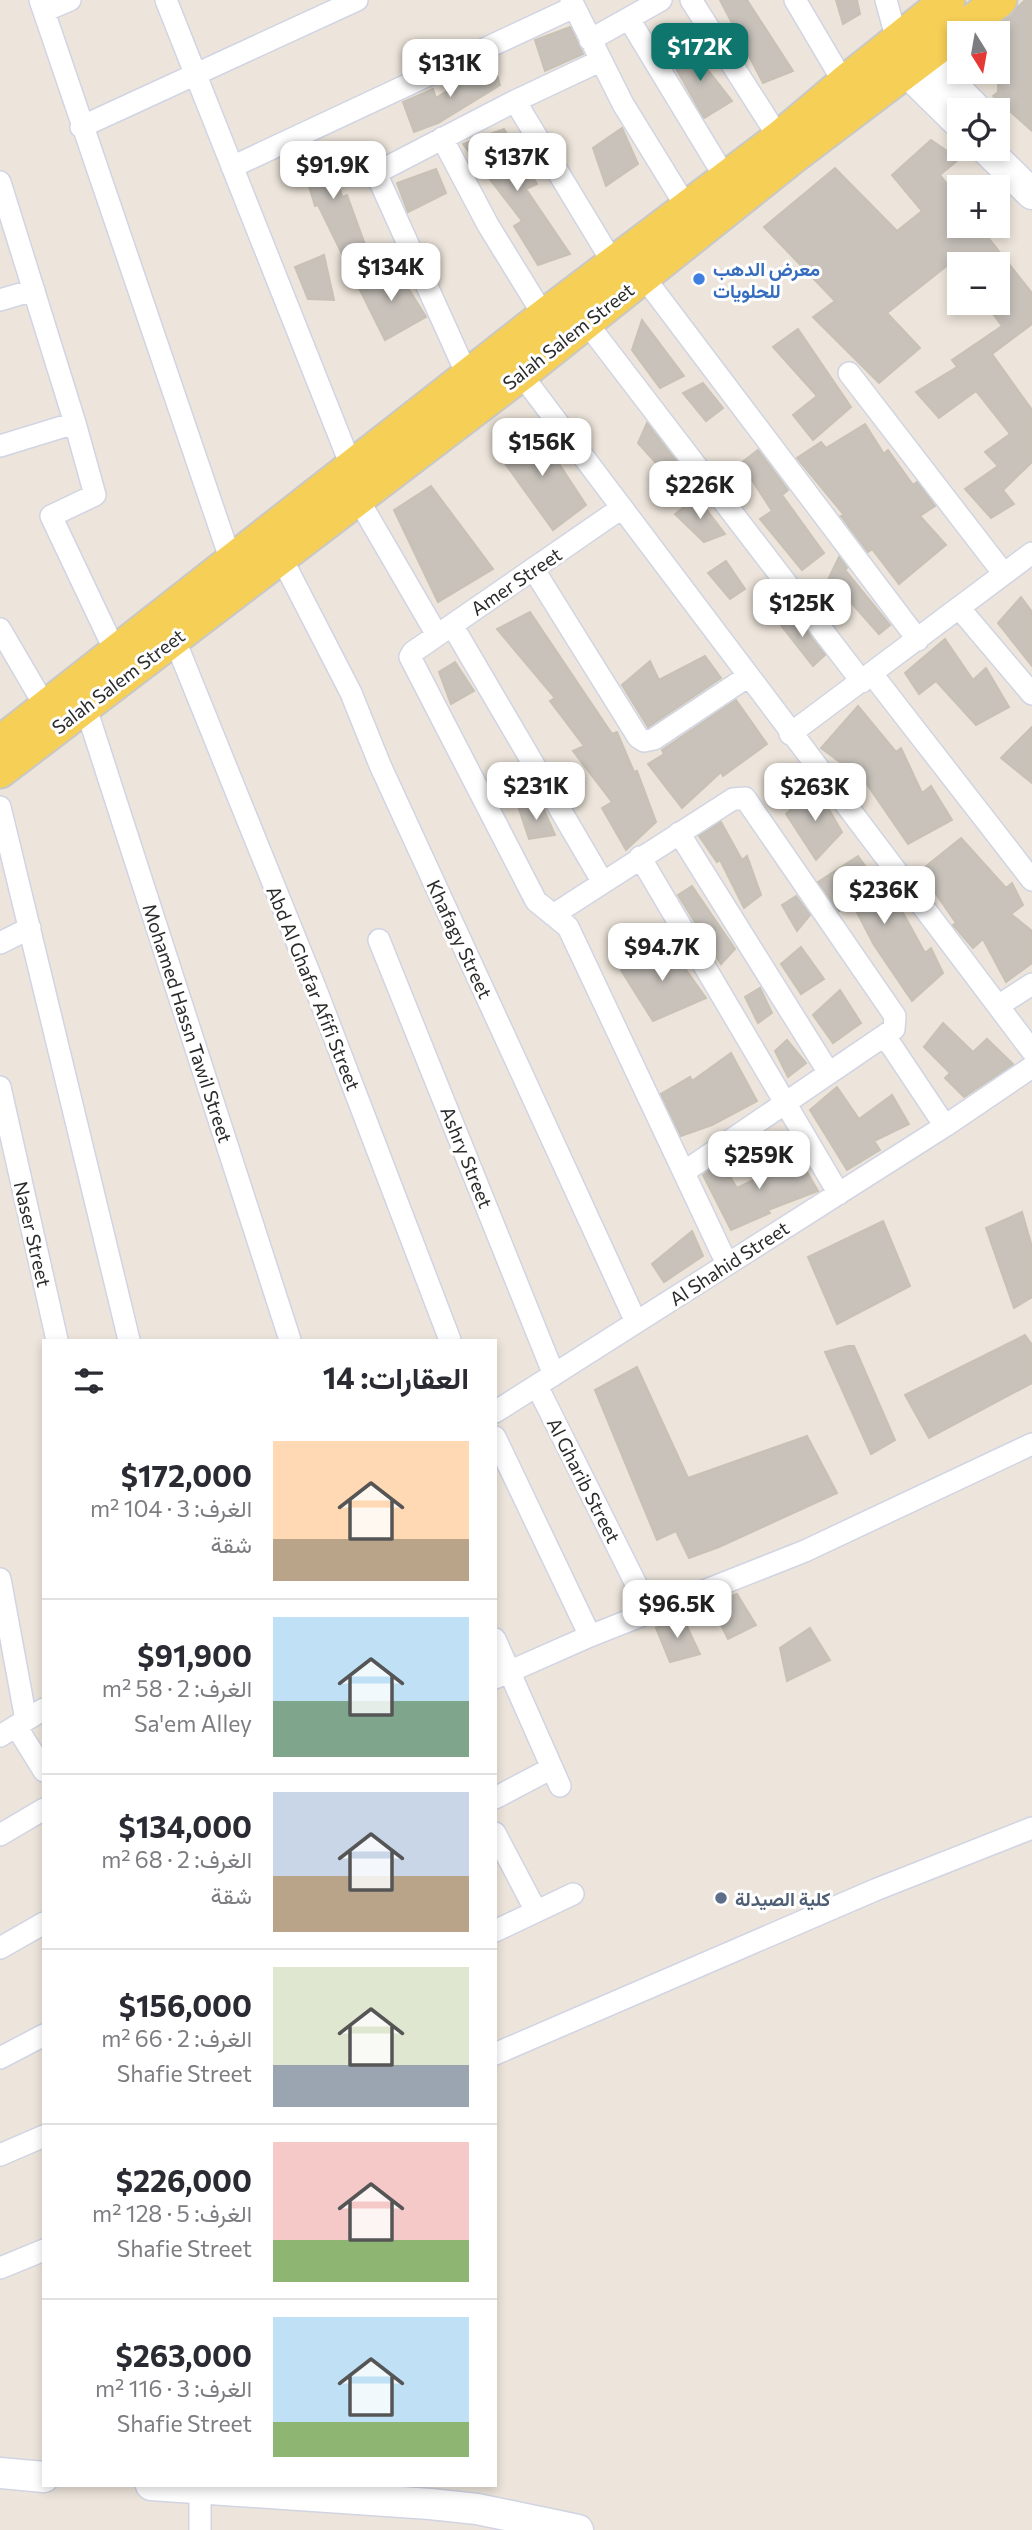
<!DOCTYPE html>
<html lang="ar">
<meta charset="utf-8">
<style>
body{margin:0;font-family:Commissioner,Vazirmatn,sans-serif;background:#f2f2f3;color:#2b2b33;direction:rtl;height:100vh;display:flex;flex-direction:column;font-size:26px;white-space:nowrap}
*{box-sizing:border-box;margin:0}
p{font-size:23px;color:#7c7c81}
.icon{flex:none;width:38px;height:38px;fill:none;stroke:currentColor;stroke-width:2;stroke-linecap:round;stroke-linejoin:round}
.map{position:relative;flex:1;overflow:hidden;direction:ltr}
.details{position:absolute;left:42px;top:1339px;width:455px;height:1148px;display:flex;flex-direction:column;background:#fff;border-radius:0px;box-shadow:0 4px 10px #0003;direction:rtl}
.details>*{flex:none}
.needle{width:46px;rotate:169deg}
.buttons{position:absolute;left:947px;top:21px;display:grid;gap:14px}
.buttons a{display:grid;place-items:center;width:63px;height:63px;border-radius:0px;background:#fff;box-shadow:0 4px 10px #0003;font-size:35px}
.price{position:absolute;translate:-50% -60px;padding:0 16px;border-radius:14px;background:#fff;color:#222;font-size:23px;line-height:46px;filter:drop-shadow(0 2px 4px #0008)}
.price::after{content:'';position:absolute;left:50%;top:42px;width:21px;height:16px;margin-left:-10px;background:inherit;clip-path:polygon(0 0,100% 0,50% 100%)}
.price.active{background:#0f766e;color:#fff}
ul{padding:0;list-style:none}
li{display:flex;align-items:center;gap:21px;height:175px;padding:0 28px}
li+li{border-top:2px solid #e1e1e2}
li span{display:grid;place-items:center;flex:none;width:196px;height:140px;border-radius:0px;color:#555}
li>.icon{margin-inline-start:auto}
span .icon{width:84px;height:84px;fill:#fffc;stroke-width:1}
li b{font-size:30px}
h2{display:flex;justify-content:space-between;align-items:center;height:84px;padding:0 28px;font-size:30px}
.map>svg:first-child{display:block}
.building{fill:#c8c2bb;stroke:#c8c1b5;stroke-width:2}
.lines{fill:none;stroke-linecap:round;stroke-linejoin:round}
.street-casing{stroke:#d0d4e3;stroke-width:24}
.secondary-casing{stroke:#d0d4e3;stroke-width:33}
.primary-casing{stroke:#c8c8c8;stroke-width:37}
.street{stroke:#fff;stroke-width:21}
.secondary{stroke:#fff;stroke-width:30}
.primary{stroke:#f6cf56;stroke-width:33}
.shop-dot{fill:#3f7fe0;stroke:#fff;stroke-width:2.5}
.service-dot{fill:#5c6f8a;stroke:#fff;stroke-width:2.5}
.labels{text-anchor:middle;dominant-baseline:central;stroke-width:6;stroke-linejoin:round;paint-order:stroke}
.shop-label{font-size:19px;font-weight:bold;fill:#366cbe;stroke:#fff;text-anchor:start}
.street-label{font-size:19px;fill:#2a2a2a;stroke:#fff}
.service-label{font-size:19px;font-weight:bold;fill:#4e5e75;stroke:#fff;text-anchor:start}
</style>
<div class="map">
<svg width="1032" height="2530" viewBox="0 0 1032 2530">
<rect width="100%" height="100%" fill="#ede5db"/>
<path class="building" d="M720,0H747L793,71L763,83Z
M836,0H857L860,14L843,24Z
M1025,0H1032V131L993,96L998,92V26Z
M570,27L583,54L545,71L535,40Z
M690,47L732,101L704,118L670,58Z
M493,61L500,85L438,123L414,132L403,102L433,89L436,98Z
M622,128L638,164L606,186L593,148Z
M504,129L537,184L526,189L570,254L538,265L514,226L522,221L463,144Z
M931,140L959,159L940,175L959,199V226H979L1032,293V324L992,354L1032,410V462L1003,490L1014,504L991,518L965,489L998,466L985,452L1010,434L976,391L939,418L916,392L957,367L952,360L1002,326L985,303H998V264H956L953,261L887,313L920,348L879,383L813,317L835,301L764,227L835,168L897,231L922,211L892,175Z
M329,147L342,197L347,195L367,250L343,256L318,205L315,206L300,156Z
M436,169L446,193L408,212L397,183Z
M324,255L334,300L308,299L295,267Z
M395,267L426,317L385,340L357,284Z
M642,320L684,376L660,388L632,350Z
M798,329L851,407L813,440L793,415L817,396L773,347Z
M703,383L723,408L706,421L683,393Z
M647,423L686,474L672,481L638,443Z
M865,424L884,454L888,450L913,485L917,482L935,506L920,516L946,545L899,584L872,549L868,552L841,516L844,515L797,458L821,442L826,448Z
M535,427L586,505L553,530L496,451Z
M758,450L788,490L782,495L824,553L802,570L760,519L772,511L741,463Z
M431,486L493,569L438,602L394,510Z
M697,497L725,534L704,542L675,514Z
M839,557L847,568L845,570L890,625L879,634L832,581L825,586Z
M726,561L745,589L730,599L708,573Z
M1021,597L1032,612V666L998,623Z
M790,610L825,655L813,666L780,624Z
M530,612L612,734L617,732L634,772L637,771L656,822L626,850L602,808L612,802L573,751L584,746L550,701L555,698L497,629Z
M945,639L973,680L986,668L1009,707L976,725L936,681L919,694L905,673Z
M705,656L721,678L648,727L622,685L650,661L659,680Z
M455,662L474,691L451,704L439,672Z
M736,700L767,744L723,776L721,772L682,808L648,764L664,754L662,750Z
M858,706L896,752L901,748L922,793L931,786L952,820L908,844L853,764L848,768L821,748Z
M1032,727V783L1001,758Z
M816,787L842,832L816,860L786,814Z
M541,803L555,835L529,839L519,809Z
M721,822L742,860L747,856L761,895L744,908L720,860L717,862L699,836Z
M961,838L1006,888L1012,883L1023,905L1011,914L1032,931V963L1006,982L983,939L973,948L953,925L956,923L920,871Z
M858,856L892,903L896,900L925,953L931,948L943,973L912,1001L874,945L851,901L839,911L818,882Z
M692,886L735,949L721,964L678,895Z
M796,896L810,915L797,931L782,905Z
M667,943L706,998L653,1021L621,970Z
M801,947L824,979L801,994L781,964Z
M760,988L772,1013L758,1023L745,997Z
M840,990L861,1023L833,1043L813,1015Z
M943,1023L973,1052L987,1039L1013,1064L964,1097L945,1078L950,1073L924,1047Z
M787,1040L806,1063L788,1077L775,1051Z
M731,1053L757,1101L712,1125L681,1136L661,1094L690,1077L692,1081Z
M837,1087L859,1119L892,1095L909,1124L874,1141L880,1150L847,1170L810,1110Z
M795,1151L818,1191L768,1210L770,1213L731,1230L703,1175L721,1162L737,1188L769,1172L767,1170Z
M1022,1212L1032,1247V1297L1014,1308L986,1228Z
M883,1221L910,1286L837,1324L808,1257Z
M692,1231L703,1256L664,1282L652,1264Z
M1025,1335L1032,1345V1383L929,1438L905,1395Z
M848,1346H854L895,1440L871,1454L825,1352Z
M637,1367L688,1478L807,1436L837,1493L719,1547L689,1558L676,1531L657,1540L595,1390Z
M737,1594L756,1625L728,1639L710,1603Z
M681,1614L700,1654L670,1662L656,1628Z
M810,1628L830,1660L787,1681L780,1648Z"/>
<g class="lines">
<defs>
<path id="street" d="M40,0L231,561
M166,0L352,468
M571,0L623,104L687,208
M691,0L779,138
M795,0L844,83
M886,0L897,40
M44,11L70,0
M629,19L726,179
M590,40L661,0
M515,101L613,263
M81,127L357,0
M442,138L488,225L544,316
M232,167L574,7
M0,182L75,423L0,446
M643,276L918,640
M0,300L34,290
M586,322L862,682
M849,373L1004,574
M521,374L1032,1051
M468,377L376,173L515,101L600,61
M75,423L95,495L51,516L115,651
M358,499L437,635
M620,509L413,652L410,657L536,901L568,927L727,1264
M281,557L351,693L380,765L636,1322
M534,570L638,737L644,741L654,739L747,677
M960,609L1032,694
M452,625L602,881
M0,629L45,706
M174,638L315,987L450,1340
M872,674L1032,880
M85,705L290,1340
M790,734L1032,553
M0,807L129,1340
M679,833L829,1073
M640,857L839,1194
M553,915L733,799L745,798L895,1016L894,1029L684,1172
M379,940L554,1375
M0,943L30,928
M998,1006L1032,984
M885,1036L945,1126
M0,1087L57,1340
M537,1386L650,1612
M495,1412L945,1126L1032,1067
M495,1437L590,1636
M0,1579L26,1720
M495,1639L560,1786
M495,1678L590,1636L805,1551L1032,1444
M16,1726L44,1771
M0,1736L44,1709
M495,1798L552,1768
M495,1833L536,1911
M0,1835L44,1809
M495,1931L573,1894
M0,1948L44,1923
M495,2054L875,1890L1032,1828
M0,2058L44,2035
M0,2155L44,2136
M0,2268L44,2250
M200,2489V2530"/>
<path id="secondary" d="M924,56L977,110
M905,70L959,123
M986,149L1032,194
M0,2473L44,2477
M151,2485L430,2504L477,2509L578,2530"/>
<path id="primary" d="M5,739L544,316L779,138L844,83L948,0
M0,771L521,374L794,156L1000,0"/>
</defs>
<use href="#street" class="street-casing"/>
<use href="#secondary" class="secondary-casing"/>
<use href="#primary" class="primary-casing"/>
<use href="#street" class="street"/>
<use href="#secondary" class="secondary"/>
<use href="#primary" class="primary"/>
</g>
<circle class="shop-dot" cx="699" cy="279" r="7"/>
<circle class="service-dot" cx="721" cy="1898" r="7"/>
<g class="labels">
<g class="shop-label">
<text x="713" y="268">معرض الدهب<tspan x="713" dy="22">للحلويات</tspan></text>
</g>
<g class="street-label">
<text transform="translate(568 336) rotate(-38)">Salah Salem Street</text>
<text transform="translate(516 581) rotate(-34)">Amer Street</text>
<text transform="translate(118 681) rotate(-37)">Salah Salem Street</text>
<text transform="translate(460 939) rotate(65)">Khafagy Street</text>
<text transform="translate(314 988) rotate(68)">Abd Al Ghafar Afifi Street</text>
<text transform="translate(188 1023) rotate(72)">Mohamed Hassn Tawil Street</text>
<text transform="translate(467 1157) rotate(68)">Ashry Street</text>
<text transform="translate(33 1234) rotate(77)">Naser Street</text>
<text transform="translate(729 1263) rotate(-33)">Al Shahid Street</text>
<text transform="translate(584 1480) rotate(63)">Al Gharib Street</text>
</g>
<g class="service-label">
<text x="735" y="1898">كلية الصيدلة</text>
</g>
</g>
</svg>
<div class="buttons">
<a><svg class="needle" viewBox="-14 -14 28 28"><path d="M0-13l5 13h-10z" fill="#e53935"/><path d="M0 13l5-13h-10z" fill="#7c7c81"/></svg></a>
<a><svg class="icon" aria-label="locate" viewBox="0 0 24 24"><circle cx="12" cy="12" r="6"/><path d="M12 2v4M12 18v4M2 12h4M18 12h4"/></svg></a>
<a>+</a>
<a>−</a>
</div>
<b class="price active" style="left:700px;top:83px">$172K</b>
<b class="price" style="left:450px;top:99px">$131K</b>
<b class="price" style="left:517px;top:193px">$137K</b>
<b class="price" style="left:333px;top:201px">$91.9K</b>
<b class="price" style="left:391px;top:303px">$134K</b>
<b class="price" style="left:542px;top:478px">$156K</b>
<b class="price" style="left:700px;top:521px">$226K</b>
<b class="price" style="left:802px;top:639px">$125K</b>
<b class="price" style="left:536px;top:822px">$231K</b>
<b class="price" style="left:815px;top:823px">$263K</b>
<b class="price" style="left:884px;top:926px">$236K</b>
<b class="price" style="left:662px;top:983px">$94.7K</b>
<b class="price" style="left:759px;top:1191px">$259K</b>
<b class="price" style="left:677px;top:1640px">$96.5K</b>
<section class="details">
<h2>العقارات: 14<svg class="icon" aria-label="filters" viewBox="0 0 24 24"><path d="M4 7h16M4 17h16"/><circle cx="9" cy="7" r="2"/><circle cx="15" cy="17" r="2"/></svg></h2>
<ul>
<li><span style="background:linear-gradient(#ffd9b3 70%,#b9a48a 0)"><svg class="icon" aria-label="home" viewBox="0 0 24 24"><path d="M3 11l9-7 9 7M6 9v11h12V9"/></svg></span><div><b>$172,000</b><p>الغرف: 3 · 104 m²</p><p>شقة</p></div></li>
<li><span style="background:linear-gradient(#bfe0f5 60%,#7fa58c 0)"><svg class="icon" aria-label="home" viewBox="0 0 24 24"><path d="M3 11l9-7 9 7M6 9v11h12V9"/></svg></span><div><b>$91,900</b><p>الغرف: 2 · 58 m²</p><p>Sa'em Alley</p></div></li>
<li><span style="background:linear-gradient(#c9d6e8 60%,#b9a48a 0)"><svg class="icon" aria-label="home" viewBox="0 0 24 24"><path d="M3 11l9-7 9 7M6 9v11h12V9"/></svg></span><div><b>$134,000</b><p>الغرف: 2 · 68 m²</p><p>شقة</p></div></li>
<li><span style="background:linear-gradient(#dfe7d0 70%,#9aa5b1 0)"><svg class="icon" aria-label="home" viewBox="0 0 24 24"><path d="M3 11l9-7 9 7M6 9v11h12V9"/></svg></span><div><b>$156,000</b><p>الغرف: 2 · 66 m²</p><p>Shafie Street</p></div></li>
<li><span style="background:linear-gradient(#f6c9c9 70%,#8fb573 0)"><svg class="icon" aria-label="home" viewBox="0 0 24 24"><path d="M3 11l9-7 9 7M6 9v11h12V9"/></svg></span><div><b>$226,000</b><p>الغرف: 5 · 128 m²</p><p>Shafie Street</p></div></li>
<li><span style="background:linear-gradient(#bfe0f5 75%,#8fb573 0)"><svg class="icon" aria-label="home" viewBox="0 0 24 24"><path d="M3 11l9-7 9 7M6 9v11h12V9"/></svg></span><div><b>$263,000</b><p>الغرف: 3 · 116 m²</p><p>Shafie Street</p></div></li>
</ul>
</section>
</div>
